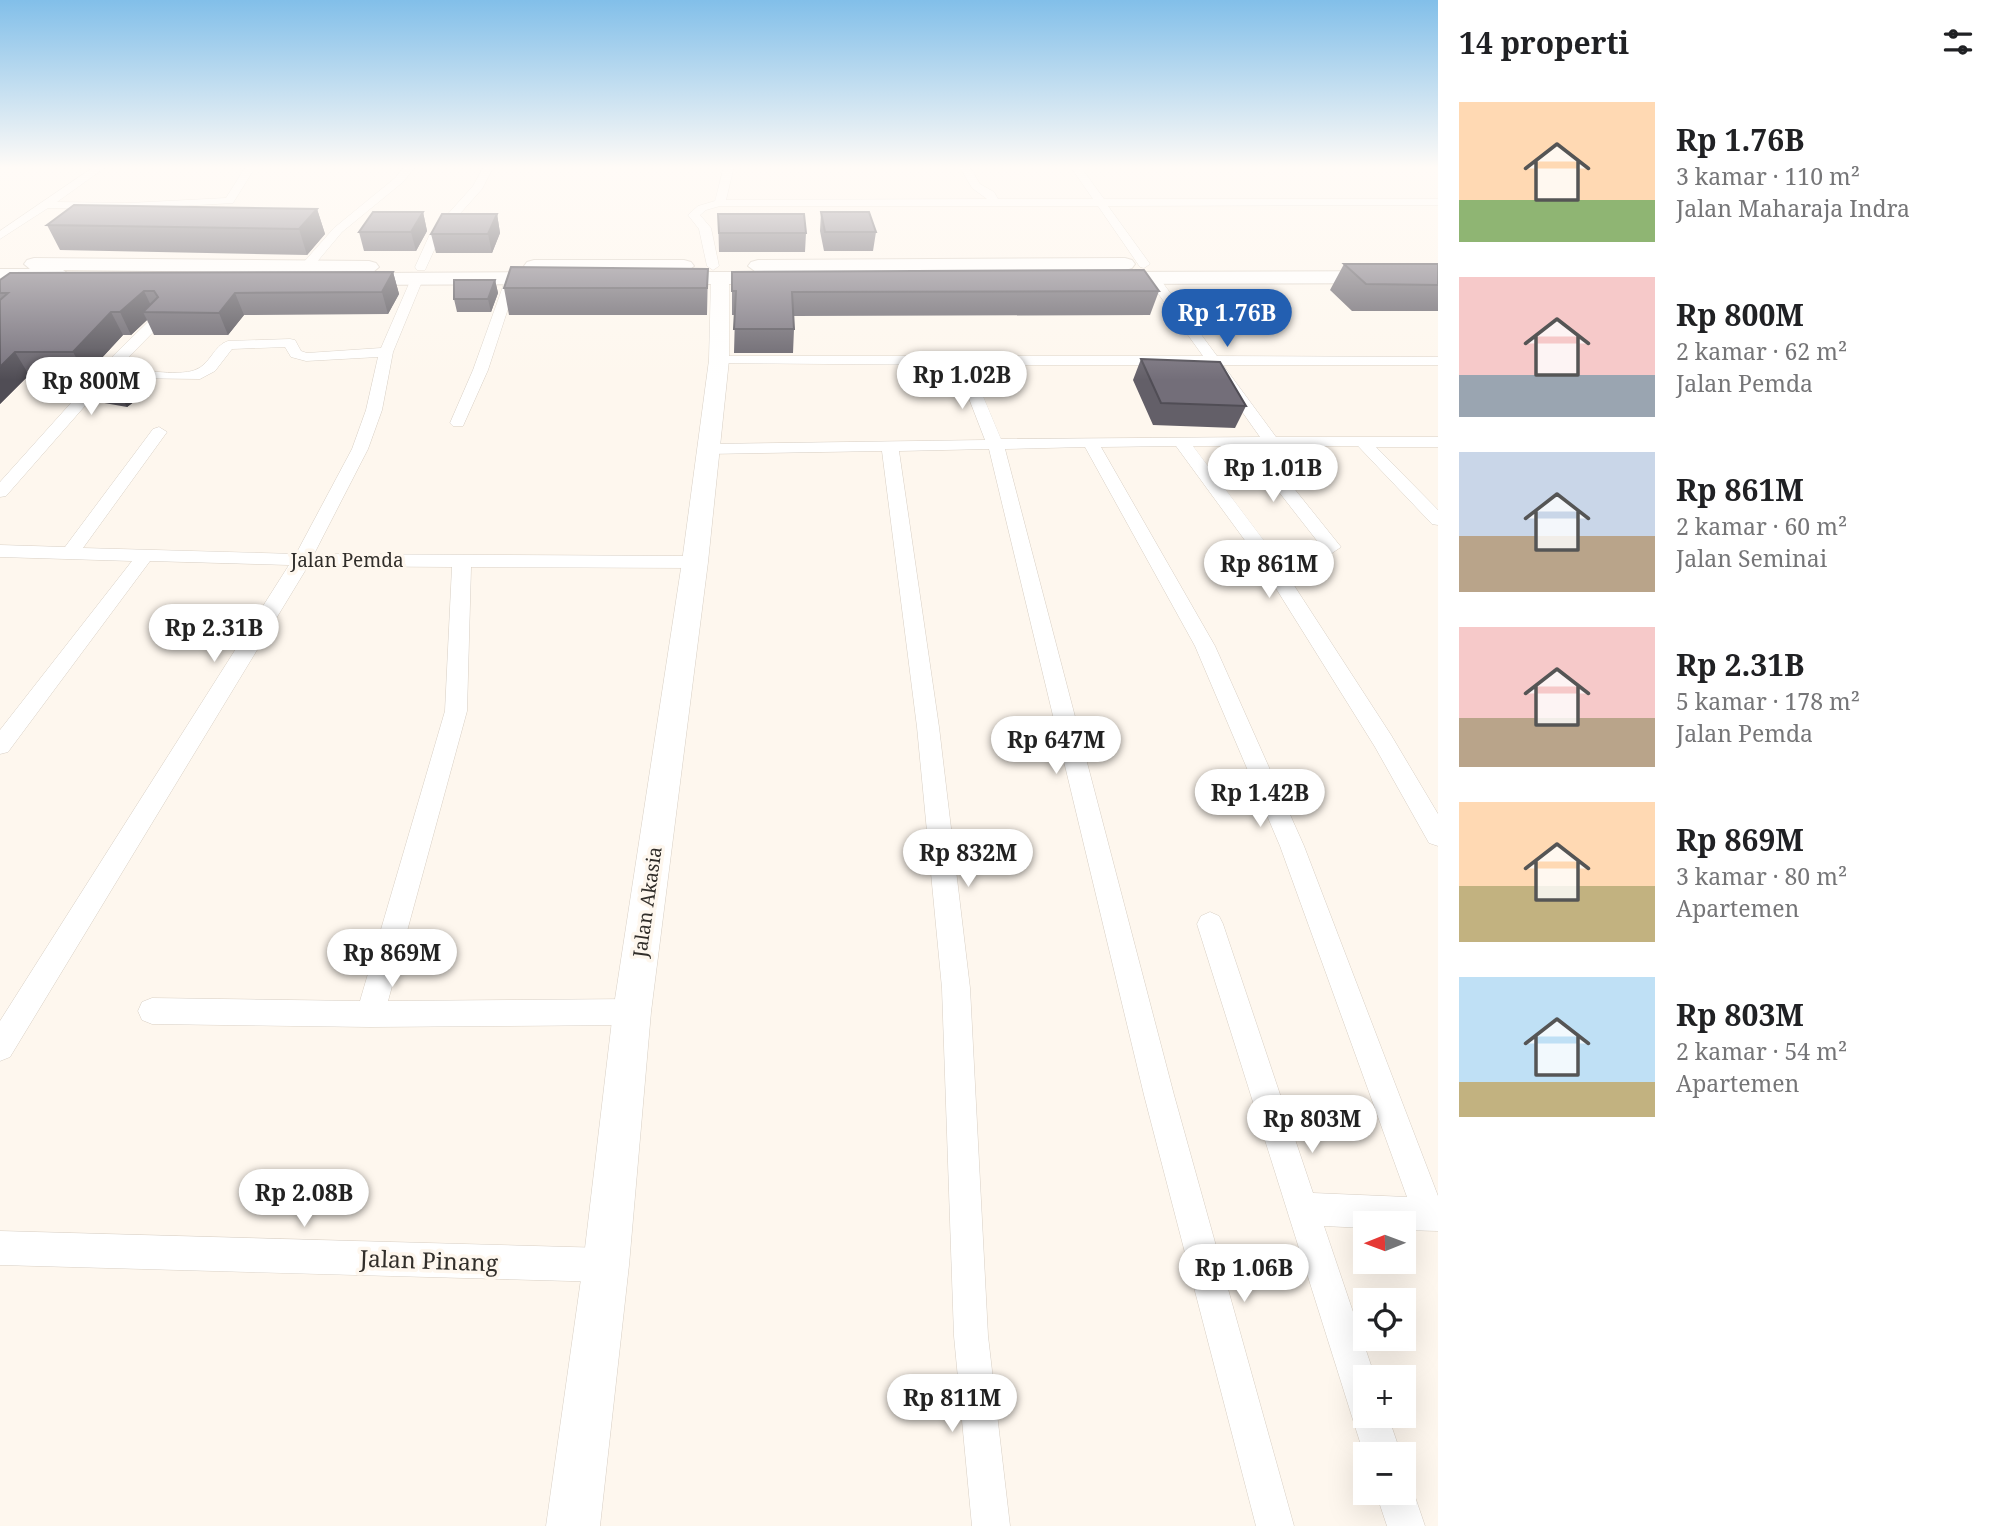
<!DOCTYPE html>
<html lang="id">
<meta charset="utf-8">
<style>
body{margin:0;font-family:"Noto Serif",serif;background:#f2f2f2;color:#202124;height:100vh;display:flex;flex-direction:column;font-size:26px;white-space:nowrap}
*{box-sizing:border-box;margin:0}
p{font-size:23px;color:#757577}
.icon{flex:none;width:38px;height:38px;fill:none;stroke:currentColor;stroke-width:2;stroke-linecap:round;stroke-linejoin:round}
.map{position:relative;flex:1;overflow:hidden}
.side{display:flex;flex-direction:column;background:#fff;width:560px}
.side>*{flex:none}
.needle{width:46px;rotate:269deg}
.tools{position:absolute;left:1353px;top:1211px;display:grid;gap:14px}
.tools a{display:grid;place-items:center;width:63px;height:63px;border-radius:0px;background:#fff;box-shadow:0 7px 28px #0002;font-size:35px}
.price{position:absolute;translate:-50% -60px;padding:0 16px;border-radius:24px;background:#fff;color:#222;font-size:23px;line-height:46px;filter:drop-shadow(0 2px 4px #0008)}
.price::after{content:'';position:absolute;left:50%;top:42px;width:21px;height:16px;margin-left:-10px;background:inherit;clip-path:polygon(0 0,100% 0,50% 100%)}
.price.current{background:#235fb1;color:#fff}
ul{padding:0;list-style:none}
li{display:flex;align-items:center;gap:21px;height:175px;padding:0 21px}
li span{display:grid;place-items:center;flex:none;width:196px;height:140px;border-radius:0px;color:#555}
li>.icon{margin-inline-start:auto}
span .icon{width:84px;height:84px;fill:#fffc;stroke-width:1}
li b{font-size:30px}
h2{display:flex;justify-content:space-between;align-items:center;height:84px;padding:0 21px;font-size:30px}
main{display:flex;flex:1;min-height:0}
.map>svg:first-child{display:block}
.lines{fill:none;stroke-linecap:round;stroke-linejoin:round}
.street-casing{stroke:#d8cfc4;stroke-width:1}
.secondary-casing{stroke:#d8cfc4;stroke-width:1}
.highway-casing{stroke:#d8cfc4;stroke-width:2}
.street{fill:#fff;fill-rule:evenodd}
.secondary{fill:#fff;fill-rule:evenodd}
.highway{fill:#fff;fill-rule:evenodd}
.wall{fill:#635f68}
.shaded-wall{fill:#504d55}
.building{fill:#736e79;stroke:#504d55;stroke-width:2}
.labels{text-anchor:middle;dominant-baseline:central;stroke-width:7;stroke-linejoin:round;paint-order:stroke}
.street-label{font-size:19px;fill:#312e2a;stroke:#fef7ee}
.near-street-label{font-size:23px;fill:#312e2a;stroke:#fef7ee}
</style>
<main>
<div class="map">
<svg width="1438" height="1526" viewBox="0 0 1438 1526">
<rect width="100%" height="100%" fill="#fef7ee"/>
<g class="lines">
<defs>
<path id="street" d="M95,166H107L57,202L129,203L226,198L246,166H256L233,203L129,209L48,208L0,239V231Z
M405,166H416L403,182L342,232L311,269H303V263L334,228L395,178Z
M484,166H494L482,189L441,235L425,270H417L415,267L430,234L473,186Z
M724,166H734L726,200L987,199L972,188L959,166H969L980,184L994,192L998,199H1093L1070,166H1080L1104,199H1438V205L1108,206L1150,264L1144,268L1140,267L1098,206H720L706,210L700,215L711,228L719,266L713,270L707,266L699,229L688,215L698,206L715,201Z
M512,274L518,278L488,370L463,426H453L450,423L473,370L506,278Z
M1153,274L1157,275L1217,356L1438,357V365H1223L1276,437H1438V447H1376L1438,510V525L1432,524L1358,446H1260L1341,547L1332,553H1273L1391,735L1438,814V846L1429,843L1375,747L1252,550L1176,446L1101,447L1215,646L1304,846L1438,1196V1231L1404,1230V1223H1365V1228L1324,1226L1375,1377H1365V1416H1388L1401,1454H1365V1458L1197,924L1201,916L1210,912L1219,916L1223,924L1313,1193L1407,1197L1280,846L1195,646L1085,447L1005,449L1174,1095L1294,1526H1256L1144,1095L989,449L899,451L939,727L970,988L988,1336L1010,1526H972L954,1336L942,988L917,727L882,451L707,454L699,449L707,444L985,440L956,365L714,363V357L719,356H1203L1147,278ZM970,365H1209L1260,437L1001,439ZM1193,446H1243L1318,542H1265Z
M417,275L423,279L393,352L382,410L368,449L314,554L695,556L704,562L695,568L471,567L467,711L388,1001L632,999L642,1003L646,1012L642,1021L632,1025L370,1027L152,1024L142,1020L138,1011L142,1002L152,998L360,1001L445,711L452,567L308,566L10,1057L0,1061V1021L289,565L150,561L8,752L0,754V730L132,561L0,557V545L65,547L153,429L159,427L167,432L83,548L296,554L352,449L366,410L378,357L306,361L291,357L285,347L232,349L215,371L200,379L119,378L112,375L6,496L0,497V482L114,355L154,316H164L166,319L116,370C137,368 177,377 195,370C210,365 214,345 228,341L290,339L295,340L301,351L307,353L381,348L411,279Z
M0,1231L606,1248L618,1253L623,1265L618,1277L606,1282L0,1265Z
M1404,1477L1409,1479L1425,1526H1387L1376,1493H1404Z"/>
<path id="secondary" d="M720,274L729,279V360L708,562L651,1012L629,1265L600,1526H546L583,1265L613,1012L682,562L709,360L711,279Z"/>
<path id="highway" d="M34,258L369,261L376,263L379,267L372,273L532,272L524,266L527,262L534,260H684L691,262L694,266L686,272H756L748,266L751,262L758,260L1125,258L1132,260L1135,264L1132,268L1125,270L786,272L796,278L792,282L785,284H656L649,282L645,278L654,272H563L572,278L568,282L561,284L341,285L334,283L330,279L340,273L63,270L71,276L67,280L60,282L0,281V269H30L24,264L27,260Z
M1438,271V283L1097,284L1090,282L1086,278L1090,274L1097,272Z"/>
</defs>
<use href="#street" class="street-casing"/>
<use href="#secondary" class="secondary-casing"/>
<use href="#highway" class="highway-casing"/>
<use href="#street" class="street"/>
<use href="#secondary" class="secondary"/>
<use href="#highway" class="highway"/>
</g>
<path class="wall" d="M317,209L325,234L307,255L60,250L47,225Z
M423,212L427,231L416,251H364L359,232Z
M821,212L876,232L873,251H824L820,231Z
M497,214L500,233L492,253H436L431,234Z
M718,214L806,233L805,252H719Z
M1344,264H1438V311H1352L1330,290Z
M708,269L707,315H509L504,288Z
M393,272L399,294L388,314L244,315L228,335H154L147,320L131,335H123L86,375H29L0,404V280Z
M732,272L1159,291L1150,315L794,316V329L793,353H734L735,315H732Z
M495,280L498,293L491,312H457L454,299Z
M1141,359L1246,406L1235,428L1153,425L1133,380Z
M85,387H154L127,407L93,401Z"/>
<path class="shaded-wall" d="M317,209L325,234L307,255L299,229Z
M423,212L427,231L416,251L411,232Z
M497,214L500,233L492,253L488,234Z
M393,272L399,294L388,314L382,292Z
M495,280L498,293L491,312L488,299Z
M144,291L154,312H143L147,320L131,335L120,312Z
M235,293L244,315L228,335L219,313Z
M111,312L123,335L86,375L73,352Z
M15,352L29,375L0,404V367Z
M147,372L154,387L127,407L119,392Z"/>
<path class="building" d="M74,205L317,209L299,229L47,225Z
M373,212H423L411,232H359Z
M821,212H869L876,232H825Z
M442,214H497L488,234H431Z
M718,214H804L806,233H719Z
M1344,264H1438V285L1366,284Z
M511,267L708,269L707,288H504Z
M1144,270L1159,291L792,292L794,329H734L736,291H732V272Z
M393,272L382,292L235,293L219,313L143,312L158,297L154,291H144L120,312H111L73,352H15L0,367V300L8,293H0V280L10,273Z
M454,280H495L488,299H454Z
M1141,359L1220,362L1246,406L1161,403Z
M114,367L147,372L119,392L85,387Z"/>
<linearGradient id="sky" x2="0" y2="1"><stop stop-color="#82bfe9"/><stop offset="0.44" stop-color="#fffbf7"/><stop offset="1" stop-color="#fffbf7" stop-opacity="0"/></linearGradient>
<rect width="1438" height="380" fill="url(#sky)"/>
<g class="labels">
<g class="street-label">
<text x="347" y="560">Jalan Pemda</text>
<text transform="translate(647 902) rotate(-82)">Jalan Akasia</text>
</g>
<g class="near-street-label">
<text transform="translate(429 1260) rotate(2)">Jalan Pinang</text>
</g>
</g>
</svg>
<div class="tools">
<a><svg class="needle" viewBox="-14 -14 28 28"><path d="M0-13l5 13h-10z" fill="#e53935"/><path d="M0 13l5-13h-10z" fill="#757577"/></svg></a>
<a><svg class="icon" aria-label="locate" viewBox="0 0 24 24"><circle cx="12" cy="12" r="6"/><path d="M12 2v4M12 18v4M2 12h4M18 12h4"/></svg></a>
<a>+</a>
<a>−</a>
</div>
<b class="price current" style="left:1227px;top:349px">Rp 1.76B</b>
<b class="price" style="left:962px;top:411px">Rp 1.02B</b>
<b class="price" style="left:91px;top:417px">Rp 800M</b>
<b class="price" style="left:1273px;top:504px">Rp 1.01B</b>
<b class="price" style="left:1269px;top:600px">Rp 861M</b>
<b class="price" style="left:214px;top:664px">Rp 2.31B</b>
<b class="price" style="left:1056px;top:776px">Rp 647M</b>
<b class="price" style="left:1260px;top:829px">Rp 1.42B</b>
<b class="price" style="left:968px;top:889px">Rp 832M</b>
<b class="price" style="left:392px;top:989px">Rp 869M</b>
<b class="price" style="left:1312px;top:1155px">Rp 803M</b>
<b class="price" style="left:304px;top:1229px">Rp 2.08B</b>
<b class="price" style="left:1244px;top:1304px">Rp 1.06B</b>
<b class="price" style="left:952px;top:1434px">Rp 811M</b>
</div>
<section class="side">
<h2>14 properti<svg class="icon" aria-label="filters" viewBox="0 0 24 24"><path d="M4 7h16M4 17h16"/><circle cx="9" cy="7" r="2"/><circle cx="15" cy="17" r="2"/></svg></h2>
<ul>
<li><span style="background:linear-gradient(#ffd9b3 70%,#8fb573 0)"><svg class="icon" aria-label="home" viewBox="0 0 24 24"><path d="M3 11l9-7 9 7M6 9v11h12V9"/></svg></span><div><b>Rp 1.76B</b><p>3 kamar · 110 m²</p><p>Jalan Maharaja Indra</p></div></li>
<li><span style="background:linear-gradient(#f6c9c9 70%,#9aa5b1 0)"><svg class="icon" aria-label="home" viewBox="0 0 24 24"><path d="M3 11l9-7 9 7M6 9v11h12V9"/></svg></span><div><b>Rp 800M</b><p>2 kamar · 62 m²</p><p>Jalan Pemda</p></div></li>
<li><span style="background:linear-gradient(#c9d6e8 60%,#b9a48a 0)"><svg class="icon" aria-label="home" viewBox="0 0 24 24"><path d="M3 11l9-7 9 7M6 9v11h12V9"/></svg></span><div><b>Rp 861M</b><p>2 kamar · 60 m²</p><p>Jalan Seminai</p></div></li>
<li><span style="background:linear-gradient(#f6c9c9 65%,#b9a48a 0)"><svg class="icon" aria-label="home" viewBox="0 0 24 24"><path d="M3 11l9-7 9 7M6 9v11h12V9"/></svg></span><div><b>Rp 2.31B</b><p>5 kamar · 178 m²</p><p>Jalan Pemda</p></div></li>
<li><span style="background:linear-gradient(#ffd9b3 60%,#c2b280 0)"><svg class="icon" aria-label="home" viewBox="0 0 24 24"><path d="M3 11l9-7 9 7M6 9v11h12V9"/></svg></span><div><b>Rp 869M</b><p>3 kamar · 80 m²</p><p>Apartemen</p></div></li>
<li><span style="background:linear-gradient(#bfe0f5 75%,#c2b280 0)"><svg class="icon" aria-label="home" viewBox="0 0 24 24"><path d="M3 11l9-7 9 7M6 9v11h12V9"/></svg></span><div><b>Rp 803M</b><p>2 kamar · 54 m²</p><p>Apartemen</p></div></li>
</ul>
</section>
</main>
